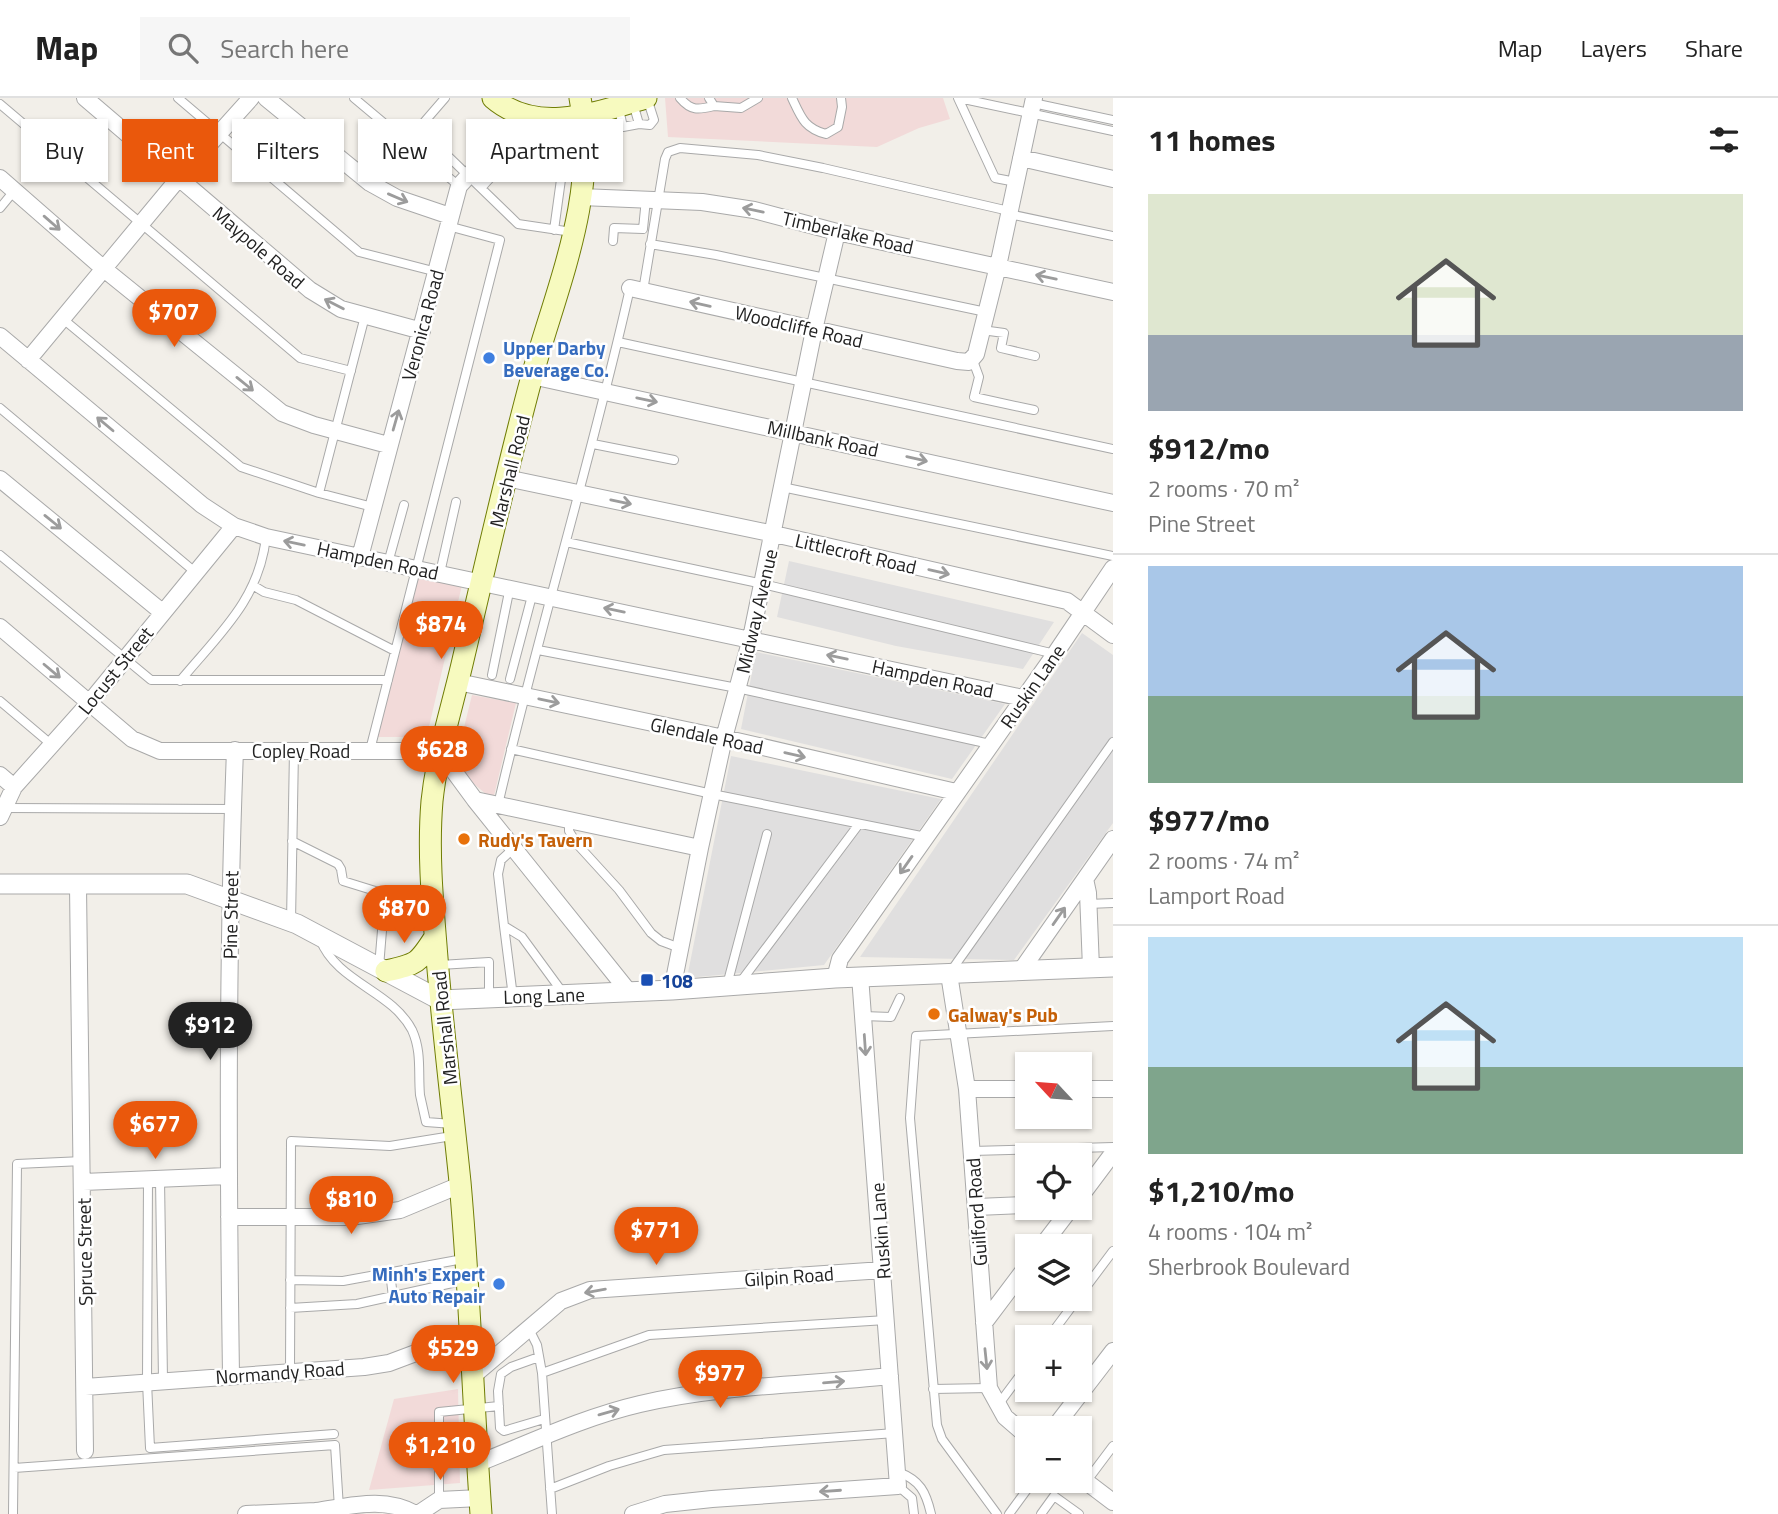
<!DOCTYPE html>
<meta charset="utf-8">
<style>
body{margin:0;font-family:"Titillium Web",sans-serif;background:#f6f6f6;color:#222;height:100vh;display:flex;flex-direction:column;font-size:26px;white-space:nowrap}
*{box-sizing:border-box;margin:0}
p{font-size:23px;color:#767676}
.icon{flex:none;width:38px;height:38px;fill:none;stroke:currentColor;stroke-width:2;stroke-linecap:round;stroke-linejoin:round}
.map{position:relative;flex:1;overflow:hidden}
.details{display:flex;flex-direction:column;background:#fff;width:665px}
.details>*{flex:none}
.guide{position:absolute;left:21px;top:21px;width:665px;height:63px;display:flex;gap:14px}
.needle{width:46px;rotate:296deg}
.buttons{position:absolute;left:1015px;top:954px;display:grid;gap:14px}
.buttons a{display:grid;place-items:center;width:77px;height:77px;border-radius:0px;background:#fff;box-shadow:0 2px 5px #0004;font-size:35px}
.price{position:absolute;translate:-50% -60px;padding:0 16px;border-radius:24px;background:#ea580c;color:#fff;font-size:23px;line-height:46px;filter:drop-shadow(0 2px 4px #0008)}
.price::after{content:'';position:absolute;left:50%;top:42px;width:21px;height:16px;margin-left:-10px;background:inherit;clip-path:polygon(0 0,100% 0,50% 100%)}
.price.selected{background:#222;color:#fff}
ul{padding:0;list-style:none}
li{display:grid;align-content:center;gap:14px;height:371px;padding:0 35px}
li+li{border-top:2px solid #e0e0e0}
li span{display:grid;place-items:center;height:217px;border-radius:0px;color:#555}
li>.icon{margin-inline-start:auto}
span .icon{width:126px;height:126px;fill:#fffc;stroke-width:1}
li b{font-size:30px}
h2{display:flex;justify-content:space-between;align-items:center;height:84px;padding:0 35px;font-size:30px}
.pill{padding:0 24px;border-radius:0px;background:#fff;box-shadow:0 2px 5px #0004;font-size:24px;line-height:63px}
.pill.selected{background:#ea580c;color:#fff}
header{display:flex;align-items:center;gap:42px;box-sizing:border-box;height:98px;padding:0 35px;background:#fff;border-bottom:2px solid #e0e0e0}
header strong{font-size:33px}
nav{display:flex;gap:38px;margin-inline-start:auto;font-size:24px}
.search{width:490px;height:63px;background:#f6f6f6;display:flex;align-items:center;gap:18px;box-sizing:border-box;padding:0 24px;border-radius:0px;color:#767676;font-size:26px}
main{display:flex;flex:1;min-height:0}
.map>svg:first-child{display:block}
.residential{fill:#e0dfdf}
.commercial{fill:#f2dad9}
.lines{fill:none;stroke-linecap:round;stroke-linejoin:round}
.service-casing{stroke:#a9a9a9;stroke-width:10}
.minor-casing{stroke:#a9a9a9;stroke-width:18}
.tertiary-casing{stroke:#a9a9a9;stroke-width:21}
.secondary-casing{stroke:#707d05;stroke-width:23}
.service{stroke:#fff;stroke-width:8}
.minor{stroke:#fff;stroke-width:16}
.tertiary{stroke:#fff;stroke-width:19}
.secondary{stroke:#f7fabf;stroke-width:21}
.oneway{stroke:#9c9c9c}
.shop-dot{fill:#3f7fe0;stroke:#fff;stroke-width:2.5}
.food-dot{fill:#e8710a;stroke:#fff;stroke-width:2.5}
.transit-dot{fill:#1a4fb4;stroke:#fff;stroke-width:2.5}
.labels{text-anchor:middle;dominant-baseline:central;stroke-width:5;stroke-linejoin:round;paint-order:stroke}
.street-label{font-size:19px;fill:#222;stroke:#fff}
.shop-label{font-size:19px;font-weight:bold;fill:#366cbe;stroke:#fff;text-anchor:start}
.food-label{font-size:19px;font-weight:bold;fill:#c56008;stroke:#fff;text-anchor:start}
.transit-label{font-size:19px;font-weight:bold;fill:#164399;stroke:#fff;text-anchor:start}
</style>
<header>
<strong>Map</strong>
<div class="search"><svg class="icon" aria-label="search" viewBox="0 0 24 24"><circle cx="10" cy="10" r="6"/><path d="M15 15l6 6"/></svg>Search here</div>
<nav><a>Map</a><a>Layers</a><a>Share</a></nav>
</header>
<main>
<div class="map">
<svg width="1113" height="1416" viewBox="0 0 1113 1416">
<rect width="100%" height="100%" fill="#f2efe9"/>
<path class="residential" d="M789,463L1054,524L1023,571L896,548L777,519Z
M1082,535L1113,557V725L1014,862L860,859Z
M756,554L1005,606L952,681L741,631Z
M731,658L941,701L824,867L687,880Z"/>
<path class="commercial" d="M665,0H943L950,21L919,30L877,49L668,39Z
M417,478L462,487L428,633L422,639H378Z
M472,597L516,605L493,702L474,686L456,662Z
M458,1291L460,1385L369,1392L394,1301Z"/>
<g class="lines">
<defs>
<path id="service" d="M178,0L359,154L437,174
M354,0L459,88
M445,0L419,30L518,126L572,134
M680,0C691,13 698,12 714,8
M709,0L714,8L741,10L758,0
M792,0C801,19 804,30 826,36L838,29L842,9L841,0
M958,0L995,80L1016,84
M959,0L1113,33
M633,5L639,26L650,27L654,22L647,0
M1033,5L1113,22
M0,6L300,260L351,273
M619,11L623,29L639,26
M495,48C532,62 567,71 606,70C610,63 612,54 608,47H585
M532,62L544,20
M482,89L513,55
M0,110L14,93
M1009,116L1113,138
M554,132L563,67
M613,143L614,130L643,131L646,101
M650,146L716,157L986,214
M643,193L665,61L668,54L680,50L758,57L823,70L1009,113
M63,221L241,369L319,395L373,409
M982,232L1004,235L1001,250L1035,258
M618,244L1113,351
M972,260L979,279L974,299L1034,312
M0,310L195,474
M593,346L674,362
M782,389L1113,458
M319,395L365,218
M566,444L763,486L1055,556
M0,457L151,582H388
M388,465L404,407
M440,475L456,404
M254,488L264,494L296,502L395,553
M538,552L737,590L990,646
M492,577L510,489
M510,581L533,494
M180,583C219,536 259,502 266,439
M0,603L52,647
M511,651L712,696L926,739
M370,652L500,142L448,128
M498,707C538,534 591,364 630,190
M5,710L233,711
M569,723V733L577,746L619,792L651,835L661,843L680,850
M292,743L338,766L341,771L343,783L385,796L379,869
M1088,806L1113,805
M291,824L294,652
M504,828L498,776L501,762L514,750
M320,841C337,885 391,892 412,932C422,954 418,974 420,997C422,1006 424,1015 426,1024L453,1026
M440,867L489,864V899
M951,873L1113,644
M739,886L859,726
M727,887L767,736
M513,899L504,828L522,839L563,895
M863,918L891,919L900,900
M972,1053L1113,1049
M148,1081L147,1284L150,1350L334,1336
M160,1081L163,1282
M390,1174L393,1199
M290,1182L343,1183L463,1161
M1080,1197L1113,1153
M290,1210L357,1206L466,1182
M529,1231L537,1247L542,1275L552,1416
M1049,1239L1078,1200
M539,1259L511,1269L501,1276L498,1293L500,1330L504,1333L544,1321
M290,1273L291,1043L390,1048L452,1038
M542,1275L649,1237L886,1222
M933,1291L989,1290
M998,1307L1027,1268
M14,1370L335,1347L339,1410
M898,1374C920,1382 926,1394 931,1416
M1086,1384L1113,1348
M898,1388L912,1400L914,1416
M550,1391L609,1368L664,1352L895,1335
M439,1402V1314L499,1308
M13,1416L17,1066L83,1063
M997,1416L942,1341L937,1327L910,1020L916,938L1113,928
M1009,1416L1034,1382
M1041,1416L1054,1398L1079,1416"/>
<path id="minor" d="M85,0L310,192L341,211L422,233
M266,0L370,85L397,100L450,118
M1021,60L1113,81
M0,80L104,171L282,315L314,327L388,347
M581,99L702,104L754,112L837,134L1113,194
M630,190L957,263L969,264L976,256L998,168L1034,0
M0,238L202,407L234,428L266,439L1023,600
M28,262L179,80L251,0
M532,278L1113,405
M506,380L774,436L1067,503L1113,537
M0,381L162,514
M360,459L459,88L525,17
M0,529L132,641L160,653H439L475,702L629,894
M458,584L724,640L956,694
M0,677L14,689
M475,702L700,750
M0,719L14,689L90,604L234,428
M1085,781L1088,795L1091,870
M78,788L85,1353
M1020,874L1113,741
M949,876L967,991L989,1290L1005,1319L1027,1338
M835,880L840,861L1055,556L1113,470
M672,892L700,750L724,640L751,540L814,232L837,134
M967,991H1027
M1080,991H1113
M83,1084L227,1078
M1080,1099L1113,1055
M977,1109L1027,1107
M229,1119H350L400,1112L460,1087
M1042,1148L1071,1110
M984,1225L1027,1168
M231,1277C228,1068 227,860 235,652
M473,1278L561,1203L590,1192L883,1172
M85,1289L364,1269L389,1265L469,1235
M1054,1330L1113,1253
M479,1365C532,1344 584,1319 640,1306C719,1287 809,1287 890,1278
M1080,1379L1113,1404
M246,1416L316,1413
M316,1416V1413C351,1408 384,1398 416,1416
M418,1416L439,1402L480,1400
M633,1416L665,1406L712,1401L898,1388L860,878"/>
<path id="tertiary" d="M0,786H187L297,826L440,902L672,892L835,880L1113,869"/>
<path id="secondary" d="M493,0C537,38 598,14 646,0
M386,873C417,866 418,866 435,839
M481,1416C473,1306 470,1195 460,1084C452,1005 442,927 436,847C432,799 428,751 432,703C437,655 452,610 463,562C485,469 506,375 531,282C556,190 599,97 580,0"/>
</defs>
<use href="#service" class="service-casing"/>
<use href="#minor" class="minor-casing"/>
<use href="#tertiary" class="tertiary-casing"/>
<use href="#secondary" class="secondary-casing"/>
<use href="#service" class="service"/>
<use href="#minor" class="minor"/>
<use href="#tertiary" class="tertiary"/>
<use href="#secondary" class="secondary"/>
</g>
<defs><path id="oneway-shaft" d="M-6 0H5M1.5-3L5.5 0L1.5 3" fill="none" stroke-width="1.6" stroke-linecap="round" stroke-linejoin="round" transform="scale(1.75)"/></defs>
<g class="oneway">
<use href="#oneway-shaft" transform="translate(398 100) rotate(23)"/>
<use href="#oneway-shaft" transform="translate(753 112) rotate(-168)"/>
<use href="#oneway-shaft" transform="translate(52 125) rotate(41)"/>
<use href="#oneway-shaft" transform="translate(1046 179) rotate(-168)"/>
<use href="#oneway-shaft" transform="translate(334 206) rotate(-153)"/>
<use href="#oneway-shaft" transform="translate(700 206) rotate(-167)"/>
<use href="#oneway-shaft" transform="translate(245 286) rotate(39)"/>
<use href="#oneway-shaft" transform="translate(647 302) rotate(12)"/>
<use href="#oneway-shaft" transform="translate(396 322) rotate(-74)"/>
<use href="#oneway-shaft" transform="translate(105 326) rotate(-140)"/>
<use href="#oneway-shaft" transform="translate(917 361) rotate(13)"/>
<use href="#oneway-shaft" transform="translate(621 404) rotate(12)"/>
<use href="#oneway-shaft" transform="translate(53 424) rotate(39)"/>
<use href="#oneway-shaft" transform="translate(294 445) rotate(-168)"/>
<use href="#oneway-shaft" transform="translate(939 474) rotate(13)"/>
<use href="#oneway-shaft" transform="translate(614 512) rotate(-168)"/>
<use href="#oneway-shaft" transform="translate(837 559) rotate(-168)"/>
<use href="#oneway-shaft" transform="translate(52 573) rotate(40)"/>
<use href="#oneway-shaft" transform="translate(549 603) rotate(12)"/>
<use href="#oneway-shaft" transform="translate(795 657) rotate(13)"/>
<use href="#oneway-shaft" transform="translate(906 767) rotate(125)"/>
<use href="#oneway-shaft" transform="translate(1059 818) rotate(-55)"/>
<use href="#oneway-shaft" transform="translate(865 947) rotate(86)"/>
<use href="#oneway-shaft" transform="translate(595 1193) rotate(170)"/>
<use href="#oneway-shaft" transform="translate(986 1261) rotate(84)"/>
<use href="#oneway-shaft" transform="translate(834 1284) rotate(-5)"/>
<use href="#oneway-shaft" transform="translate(609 1314) rotate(-16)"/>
<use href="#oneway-shaft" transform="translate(830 1393) rotate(176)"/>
</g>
<g class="shop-dot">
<circle cx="489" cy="260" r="7"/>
<circle cx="499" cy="1186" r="7"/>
</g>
<g class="food-dot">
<circle cx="464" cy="741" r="7"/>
<circle cx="934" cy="916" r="7"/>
</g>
<rect class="transit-dot" x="640" y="875" width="14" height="14" rx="3.5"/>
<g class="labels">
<g class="street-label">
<text transform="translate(848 134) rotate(13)">Timberlake Road</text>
<text transform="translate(259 149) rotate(41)">Maypole Road</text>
<text transform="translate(422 227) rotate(-75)">Veronica Road</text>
<text transform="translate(799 228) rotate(13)">Woodcliffe Road</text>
<text transform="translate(823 340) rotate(12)">Millbank Road</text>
<text transform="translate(509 373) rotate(-76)">Marshall Road</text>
<text transform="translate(856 455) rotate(13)">Littlecroft Road</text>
<text transform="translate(378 462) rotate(12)">Hampden Road</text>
<text transform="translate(756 513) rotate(-77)">Midway Avenue</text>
<text transform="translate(115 572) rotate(-51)">Locust Street</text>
<text transform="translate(933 580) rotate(12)">Hampden Road</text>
<text transform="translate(1032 588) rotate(-55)">Ruskin Lane</text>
<text transform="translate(707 637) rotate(12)">Glendale Road</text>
<text x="301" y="652">Copley Road</text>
<text transform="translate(230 817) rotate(-89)">Pine Street</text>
<text transform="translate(544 897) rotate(-2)">Long Lane</text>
<text transform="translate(444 930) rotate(-96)">Marshall Road</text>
<text transform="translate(976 1114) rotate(-94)">Guilford Road</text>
<text transform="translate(880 1133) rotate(-94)">Ruskin Lane</text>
<text transform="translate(84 1154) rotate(-91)">Spruce Street</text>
<text transform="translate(789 1178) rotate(-4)">Gilpin Road</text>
<text transform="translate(280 1274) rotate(-4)">Normandy Road</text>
</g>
<g class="shop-label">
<text x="503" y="249">Upper Darby<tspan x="503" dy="22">Beverage Co.</tspan></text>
<text x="485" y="1175" text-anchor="end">Minh's Expert<tspan x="485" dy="22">Auto Repair</tspan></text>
</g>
<g class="food-label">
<text x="478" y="741">Rudy's Tavern</text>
<text x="948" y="916">Galway's Pub</text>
</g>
<g class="transit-label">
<text x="661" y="882">108</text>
</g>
</g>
</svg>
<div class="buttons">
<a><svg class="needle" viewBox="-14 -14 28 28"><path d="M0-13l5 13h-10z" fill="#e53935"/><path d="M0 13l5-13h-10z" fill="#767676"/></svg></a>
<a><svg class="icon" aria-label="locate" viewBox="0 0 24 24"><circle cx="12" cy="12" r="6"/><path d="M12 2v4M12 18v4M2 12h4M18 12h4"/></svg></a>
<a><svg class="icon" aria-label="layers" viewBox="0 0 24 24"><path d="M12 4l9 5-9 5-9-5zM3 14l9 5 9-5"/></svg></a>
<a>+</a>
<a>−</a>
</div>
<b class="price" style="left:174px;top:251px">$707</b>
<b class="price" style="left:441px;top:563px">$874</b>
<b class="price" style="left:442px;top:688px">$628</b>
<b class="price" style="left:404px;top:847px">$870</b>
<b class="price selected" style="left:210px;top:964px">$912</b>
<b class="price" style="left:155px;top:1063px">$677</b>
<b class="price" style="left:351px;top:1138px">$810</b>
<b class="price" style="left:656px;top:1169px">$771</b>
<b class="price" style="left:453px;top:1287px">$529</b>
<b class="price" style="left:720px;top:1312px">$977</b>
<b class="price" style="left:440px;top:1384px">$1,210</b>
<div class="guide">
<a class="pill">Buy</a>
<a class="pill selected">Rent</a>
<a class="pill">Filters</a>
<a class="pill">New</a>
<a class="pill">Apartment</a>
</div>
</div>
<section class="details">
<h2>11 homes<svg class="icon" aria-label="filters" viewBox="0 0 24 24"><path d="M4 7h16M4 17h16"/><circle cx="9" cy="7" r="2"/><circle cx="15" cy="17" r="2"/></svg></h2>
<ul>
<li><span style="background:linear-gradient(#dfe7d0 65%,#9aa5b1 0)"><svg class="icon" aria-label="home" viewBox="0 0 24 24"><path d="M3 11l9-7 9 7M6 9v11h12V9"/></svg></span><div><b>$912/mo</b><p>2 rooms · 70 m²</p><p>Pine Street</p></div></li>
<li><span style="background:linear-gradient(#a9c7e8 60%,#7fa58c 0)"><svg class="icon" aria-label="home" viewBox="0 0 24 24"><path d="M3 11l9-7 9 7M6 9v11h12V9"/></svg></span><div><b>$977/mo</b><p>2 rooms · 74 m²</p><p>Lamport Road</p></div></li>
<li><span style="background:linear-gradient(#bfe0f5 60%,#7fa58c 0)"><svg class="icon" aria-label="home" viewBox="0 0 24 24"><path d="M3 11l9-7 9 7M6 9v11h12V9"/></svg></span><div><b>$1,210/mo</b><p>4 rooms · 104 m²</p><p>Sherbrook Boulevard</p></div></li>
</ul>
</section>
</main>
